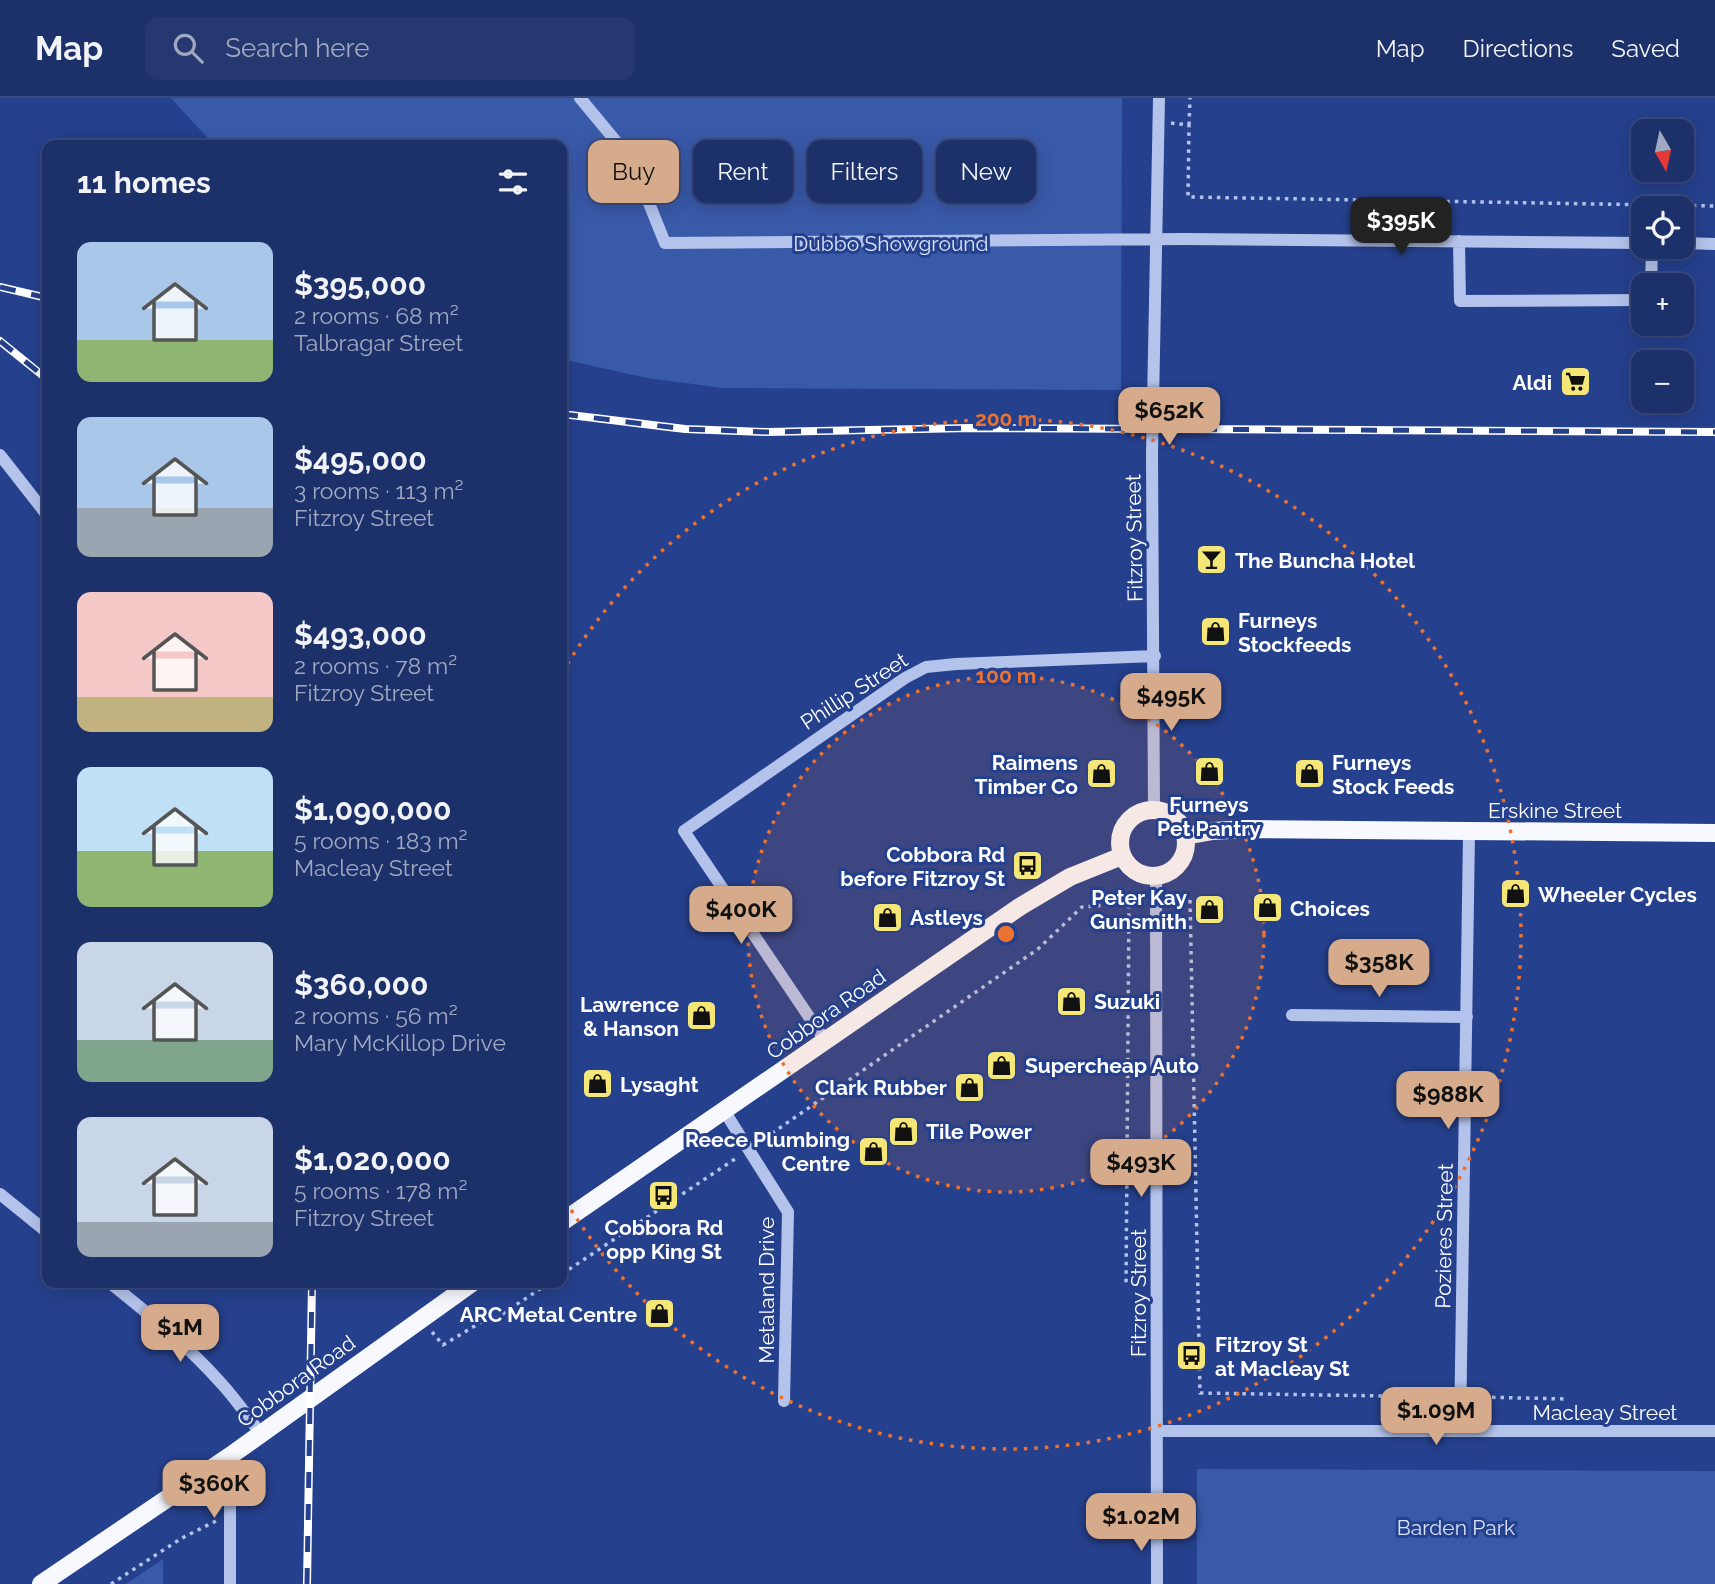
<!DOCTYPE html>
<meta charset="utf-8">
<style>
body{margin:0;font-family:Raleway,sans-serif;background:#253870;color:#f1f3f6;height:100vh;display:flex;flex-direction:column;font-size:26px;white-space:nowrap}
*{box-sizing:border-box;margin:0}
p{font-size:23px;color:#a0a9c1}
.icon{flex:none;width:38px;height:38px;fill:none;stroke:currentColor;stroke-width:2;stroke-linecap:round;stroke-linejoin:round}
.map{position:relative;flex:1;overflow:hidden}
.details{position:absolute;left:42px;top:42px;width:525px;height:1148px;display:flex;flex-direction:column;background:#1c306a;border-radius:14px;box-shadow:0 4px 18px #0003,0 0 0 2px #3a4b7e}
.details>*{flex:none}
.hud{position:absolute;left:588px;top:42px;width:665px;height:63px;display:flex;gap:14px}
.needle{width:46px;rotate:171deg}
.controls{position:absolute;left:1631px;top:21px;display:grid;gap:14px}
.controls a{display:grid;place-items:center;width:63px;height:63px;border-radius:14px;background:#1c306a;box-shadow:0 4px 18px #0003,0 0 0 2px #3a4b7e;font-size:35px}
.price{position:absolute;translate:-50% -60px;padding:0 16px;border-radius:14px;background:#d6ab8b;color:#111;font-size:23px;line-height:46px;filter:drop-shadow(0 2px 4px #0008)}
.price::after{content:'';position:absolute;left:50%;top:42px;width:21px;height:16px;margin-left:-10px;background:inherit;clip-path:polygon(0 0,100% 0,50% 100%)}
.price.selected{background:#222;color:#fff}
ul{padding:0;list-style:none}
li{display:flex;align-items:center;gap:21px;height:175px;padding:0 35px}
li span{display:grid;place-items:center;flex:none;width:196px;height:140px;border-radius:14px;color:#555}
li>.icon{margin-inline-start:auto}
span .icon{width:84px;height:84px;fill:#fffc;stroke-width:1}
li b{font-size:30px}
h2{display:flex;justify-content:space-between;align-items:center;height:84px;padding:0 35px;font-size:30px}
.pill{padding:0 24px;border-radius:14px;background:#1c306a;box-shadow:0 4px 18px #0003,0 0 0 2px #3a4b7e;font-size:24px;line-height:63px}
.pill.selected{background:#d6ab8b;color:#111}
header{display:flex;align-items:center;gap:42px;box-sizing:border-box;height:98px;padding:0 35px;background:#1c306a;border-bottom:2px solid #3a4b7e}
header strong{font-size:33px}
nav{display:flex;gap:38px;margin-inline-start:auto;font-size:24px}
.search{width:490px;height:63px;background:#253870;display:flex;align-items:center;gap:18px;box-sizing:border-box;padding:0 24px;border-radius:14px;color:#a0a9c1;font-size:26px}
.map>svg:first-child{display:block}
.green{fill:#3959a9}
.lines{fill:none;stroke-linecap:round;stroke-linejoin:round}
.path{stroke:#b4c3eb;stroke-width:3.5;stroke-dasharray:3.5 5;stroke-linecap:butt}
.minor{stroke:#b4c3eb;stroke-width:12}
.major{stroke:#f8f9fe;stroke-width:18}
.rail-casing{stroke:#fff;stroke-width:8}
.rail{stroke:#25408d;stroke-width:5;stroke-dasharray:16;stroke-linecap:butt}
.ring{fill:none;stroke:#eb7230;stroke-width:3.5;stroke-dasharray:3.5 7}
.labels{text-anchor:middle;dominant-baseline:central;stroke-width:6;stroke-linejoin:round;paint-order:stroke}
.park-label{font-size:21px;fill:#d8e1f8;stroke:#25408d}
.poi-label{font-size:21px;font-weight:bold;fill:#fff;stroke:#25408d;text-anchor:start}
.street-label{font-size:21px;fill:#fff;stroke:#25408d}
.centre{fill:#eb7230;stroke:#25408d;stroke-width:3.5}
.ring-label{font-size:21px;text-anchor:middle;font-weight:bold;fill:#eb7230;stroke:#25408d;stroke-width:6;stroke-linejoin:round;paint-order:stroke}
</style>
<header>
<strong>Map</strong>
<div class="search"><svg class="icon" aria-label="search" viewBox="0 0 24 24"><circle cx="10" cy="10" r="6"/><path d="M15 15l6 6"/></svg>Search here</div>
<nav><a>Map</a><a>Directions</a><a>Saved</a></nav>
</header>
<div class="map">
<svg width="1715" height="1486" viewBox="0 0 1715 1486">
<rect width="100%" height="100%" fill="#25408d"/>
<path class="green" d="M171,0H1122L1121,292L723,290L647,280L562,261V47H214Z
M1197,1371L1715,1373V1486H1197Z
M163,1461V1486H126Z"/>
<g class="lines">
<path class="path" d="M1171,25L1189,27L1188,99L1715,108
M1189,27L1190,0
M1190,802L1200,1295L1446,1299
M758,1045L1038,851L1082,809L1129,805L1126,1189
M562,1176L738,1059
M432,1234L443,1247L483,1223L495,1221L549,1185
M1475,1299L1568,1301
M111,1486L182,1440L216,1423"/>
<path class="minor" d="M580,0L624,53L636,73L665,145L1186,141L1643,145
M1459,143L1460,203L1643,202
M1682,145L1715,146
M1651,187L1652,149
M0,357L47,417
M1154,711L1152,356L1159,0
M1156,778L1157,1486
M1292,917L1467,919
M826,944L684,733L905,580L926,569L956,566L1155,558
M725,1014L788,1114L784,1303
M0,1096L47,1134
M110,1185C149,1216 187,1247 220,1284C235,1300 248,1319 261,1336
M1158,1333H1715
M1460,1333L1469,735
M230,1486V1358"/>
<path class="major" d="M1120 745a33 33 0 1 1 66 0a33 33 0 1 1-66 0Z
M1185,738L1213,733L1245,731L1715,735
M562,1124L1021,808L1070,779L1122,758
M41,1486L230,1358L472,1185"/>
<defs>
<path id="rail" d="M0,189L47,200
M0,243L47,281
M562,316L685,331L767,334L971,330L1715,334
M307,1486L312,1185"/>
</defs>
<use href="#rail" class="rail-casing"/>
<use href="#rail" class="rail"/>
</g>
<circle cx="1006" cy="836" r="258" fill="#eb7230" fill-opacity=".12"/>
<g class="ring">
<circle cx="1006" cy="836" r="258"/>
<path d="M562 575A515 515 0 1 1 562 1097"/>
</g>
<defs>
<symbol id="supermarket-square" viewBox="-11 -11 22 22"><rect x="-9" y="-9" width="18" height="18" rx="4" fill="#f5e678" stroke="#25408d"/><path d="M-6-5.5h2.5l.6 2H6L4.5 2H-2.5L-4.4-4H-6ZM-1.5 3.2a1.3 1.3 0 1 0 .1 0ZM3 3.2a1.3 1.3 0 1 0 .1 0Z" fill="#111"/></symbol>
<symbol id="bar-square" viewBox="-11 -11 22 22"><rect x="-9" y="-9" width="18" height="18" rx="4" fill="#f5e678" stroke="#25408d"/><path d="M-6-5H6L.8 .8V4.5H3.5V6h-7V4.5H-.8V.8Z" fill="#111"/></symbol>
<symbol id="shop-square" viewBox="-11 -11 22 22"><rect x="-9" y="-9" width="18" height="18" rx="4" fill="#f5e678" stroke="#25408d"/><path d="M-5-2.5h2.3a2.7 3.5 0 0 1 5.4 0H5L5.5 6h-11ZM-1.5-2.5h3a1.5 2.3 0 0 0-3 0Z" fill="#111"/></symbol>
<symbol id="bus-square" viewBox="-11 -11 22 22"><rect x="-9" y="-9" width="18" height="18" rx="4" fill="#f5e678" stroke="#25408d"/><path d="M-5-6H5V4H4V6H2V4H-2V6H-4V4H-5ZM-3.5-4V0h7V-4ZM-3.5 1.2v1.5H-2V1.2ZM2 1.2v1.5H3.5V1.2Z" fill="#111"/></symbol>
</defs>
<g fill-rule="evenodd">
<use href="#supermarket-square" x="1558" y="266" width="35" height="35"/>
<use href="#bar-square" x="1194" y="444" width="35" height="35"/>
<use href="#shop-square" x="1198" y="516" width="35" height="35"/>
<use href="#shop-square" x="1192" y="656" width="35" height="35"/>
<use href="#shop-square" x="1084" y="658" width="35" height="35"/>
<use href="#shop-square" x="1292" y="658" width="35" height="35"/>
<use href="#bus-square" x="1010" y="750" width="35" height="35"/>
<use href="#shop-square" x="1498" y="778" width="35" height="35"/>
<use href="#shop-square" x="1250" y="792" width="35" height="35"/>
<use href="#shop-square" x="1192" y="794" width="35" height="35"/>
<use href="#shop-square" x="870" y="802" width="35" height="35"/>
<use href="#shop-square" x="1054" y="886" width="35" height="35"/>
<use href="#shop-square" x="684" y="900" width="35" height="35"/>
<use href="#shop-square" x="984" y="950" width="35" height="35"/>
<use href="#shop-square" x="580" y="968" width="35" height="35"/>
<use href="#shop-square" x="952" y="972" width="35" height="35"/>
<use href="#shop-square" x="886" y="1016" width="35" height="35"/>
<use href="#shop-square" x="856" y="1036" width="35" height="35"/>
<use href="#bus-square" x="646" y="1080" width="35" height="35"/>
<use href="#shop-square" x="642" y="1198" width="35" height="35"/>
<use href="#bus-square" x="1174" y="1240" width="35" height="35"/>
</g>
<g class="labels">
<g class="park-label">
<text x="891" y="145">Dubbo Showground</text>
<text x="1456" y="1429">Barden Park</text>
</g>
<g class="poi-label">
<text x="1552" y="284" text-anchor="end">Aldi</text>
<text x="1235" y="462">The Buncha Hotel</text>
<text x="1238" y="522">Furneys<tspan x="1238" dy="24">Stockfeeds</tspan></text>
<text x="1078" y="664" text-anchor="end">Raimens<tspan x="1078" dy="24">Timber Co</tspan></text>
<text x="1332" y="664">Furneys<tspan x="1332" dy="24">Stock Feeds</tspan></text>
<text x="1209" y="706" text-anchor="middle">Furneys<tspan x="1209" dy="24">Pet Pantry</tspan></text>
<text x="1005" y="756" text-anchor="end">Cobbora Rd<tspan x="1005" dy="24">before Fitzroy St</tspan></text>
<text x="1538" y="796">Wheeler Cycles</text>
<text x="1187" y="799" text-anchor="end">Peter Kay<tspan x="1187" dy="24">Gunsmith</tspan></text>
<text x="1290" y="810">Choices</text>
<text x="910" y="819">Astleys</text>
<text x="1094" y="903">Suzuki</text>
<text x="679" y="906" text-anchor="end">Lawrence<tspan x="679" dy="24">&amp; Hanson</tspan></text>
<text x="1025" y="967">Supercheap Auto</text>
<text x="620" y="986">Lysaght</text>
<text x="947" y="989" text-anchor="end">Clark Rubber</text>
<text x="926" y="1033">Tile Power</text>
<text x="850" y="1041" text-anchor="end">Reece Plumbing<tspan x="850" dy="24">Centre</tspan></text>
<text x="664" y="1129" text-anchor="middle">Cobbora Rd<tspan x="664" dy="24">opp King St</tspan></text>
<text x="637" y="1216" text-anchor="end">ARC Metal Centre</text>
<text x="1215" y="1246">Fitzroy St<tspan x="1215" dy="24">at Macleay St</tspan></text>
</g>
<g class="street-label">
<text transform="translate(1134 440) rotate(-91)">Fitzroy Street</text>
<text transform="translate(854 593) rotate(-33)">Phillip Street</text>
<text x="1555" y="712">Erskine Street</text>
<text transform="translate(826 916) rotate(-35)">Cobbora Road</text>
<text transform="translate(1444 1138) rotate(-89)">Pozieres Street</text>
<text transform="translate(766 1192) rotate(-90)">Metaland Drive</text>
<text transform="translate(1138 1195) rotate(-90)">Fitzroy Street</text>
<text transform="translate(296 1283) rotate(-36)">Cobbora Road</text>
<text x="1605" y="1314">Macleay Street</text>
</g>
</g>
<circle cx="1006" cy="836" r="10" class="centre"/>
<g class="ring-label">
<text x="1006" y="328">200 m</text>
<text x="1006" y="585">100 m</text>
</g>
</svg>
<div class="controls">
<a><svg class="needle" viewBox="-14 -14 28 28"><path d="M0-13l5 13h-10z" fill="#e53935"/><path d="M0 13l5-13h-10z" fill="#a0a9c1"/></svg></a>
<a><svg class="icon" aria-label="locate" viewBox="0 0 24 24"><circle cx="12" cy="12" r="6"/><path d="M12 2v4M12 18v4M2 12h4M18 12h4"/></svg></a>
<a>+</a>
<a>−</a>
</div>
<b class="price selected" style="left:1401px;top:159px">$395K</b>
<b class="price" style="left:1169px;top:349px">$652K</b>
<b class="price" style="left:1171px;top:635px">$495K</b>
<b class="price" style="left:741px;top:848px">$400K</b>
<b class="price" style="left:1379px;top:901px">$358K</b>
<b class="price" style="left:1448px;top:1033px">$988K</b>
<b class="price" style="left:1141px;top:1101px">$493K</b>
<b class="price" style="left:180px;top:1266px">$1M</b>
<b class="price" style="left:1436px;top:1349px">$1.09M</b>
<b class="price" style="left:214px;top:1422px">$360K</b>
<b class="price" style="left:1141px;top:1455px">$1.02M</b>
<div class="hud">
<a class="pill selected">Buy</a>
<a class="pill">Rent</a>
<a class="pill">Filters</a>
<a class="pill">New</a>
</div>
<section class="details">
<h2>11 homes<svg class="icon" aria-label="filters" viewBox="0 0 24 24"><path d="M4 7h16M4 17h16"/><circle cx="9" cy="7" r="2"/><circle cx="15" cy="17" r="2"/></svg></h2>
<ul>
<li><span style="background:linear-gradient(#a9c7e8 70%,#8fb573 0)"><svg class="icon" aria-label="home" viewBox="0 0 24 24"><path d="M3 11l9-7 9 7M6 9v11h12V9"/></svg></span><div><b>$395,000</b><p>2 rooms · 68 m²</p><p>Talbragar Street</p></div></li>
<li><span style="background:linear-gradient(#a9c7e8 65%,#9aa5b1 0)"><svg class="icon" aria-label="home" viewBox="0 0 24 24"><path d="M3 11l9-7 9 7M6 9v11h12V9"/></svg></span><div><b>$495,000</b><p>3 rooms · 113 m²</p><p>Fitzroy Street</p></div></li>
<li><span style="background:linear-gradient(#f6c9c9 75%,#c2b280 0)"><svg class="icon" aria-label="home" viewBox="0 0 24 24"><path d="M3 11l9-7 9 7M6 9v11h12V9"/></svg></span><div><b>$493,000</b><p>2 rooms · 78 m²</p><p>Fitzroy Street</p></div></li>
<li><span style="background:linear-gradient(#bfe0f5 60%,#8fb573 0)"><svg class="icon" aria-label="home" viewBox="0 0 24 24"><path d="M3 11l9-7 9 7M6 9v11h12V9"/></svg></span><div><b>$1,090,000</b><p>5 rooms · 183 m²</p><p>Macleay Street</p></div></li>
<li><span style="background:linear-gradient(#c9d6e8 70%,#7fa58c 0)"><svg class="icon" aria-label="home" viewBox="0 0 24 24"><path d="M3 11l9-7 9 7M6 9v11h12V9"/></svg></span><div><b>$360,000</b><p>2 rooms · 56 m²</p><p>Mary McKillop Drive</p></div></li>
<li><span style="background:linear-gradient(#c9d6e8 75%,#9aa5b1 0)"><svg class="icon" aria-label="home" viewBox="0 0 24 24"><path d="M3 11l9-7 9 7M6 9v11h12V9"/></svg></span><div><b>$1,020,000</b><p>5 rooms · 178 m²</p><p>Fitzroy Street</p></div></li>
</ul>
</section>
</div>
